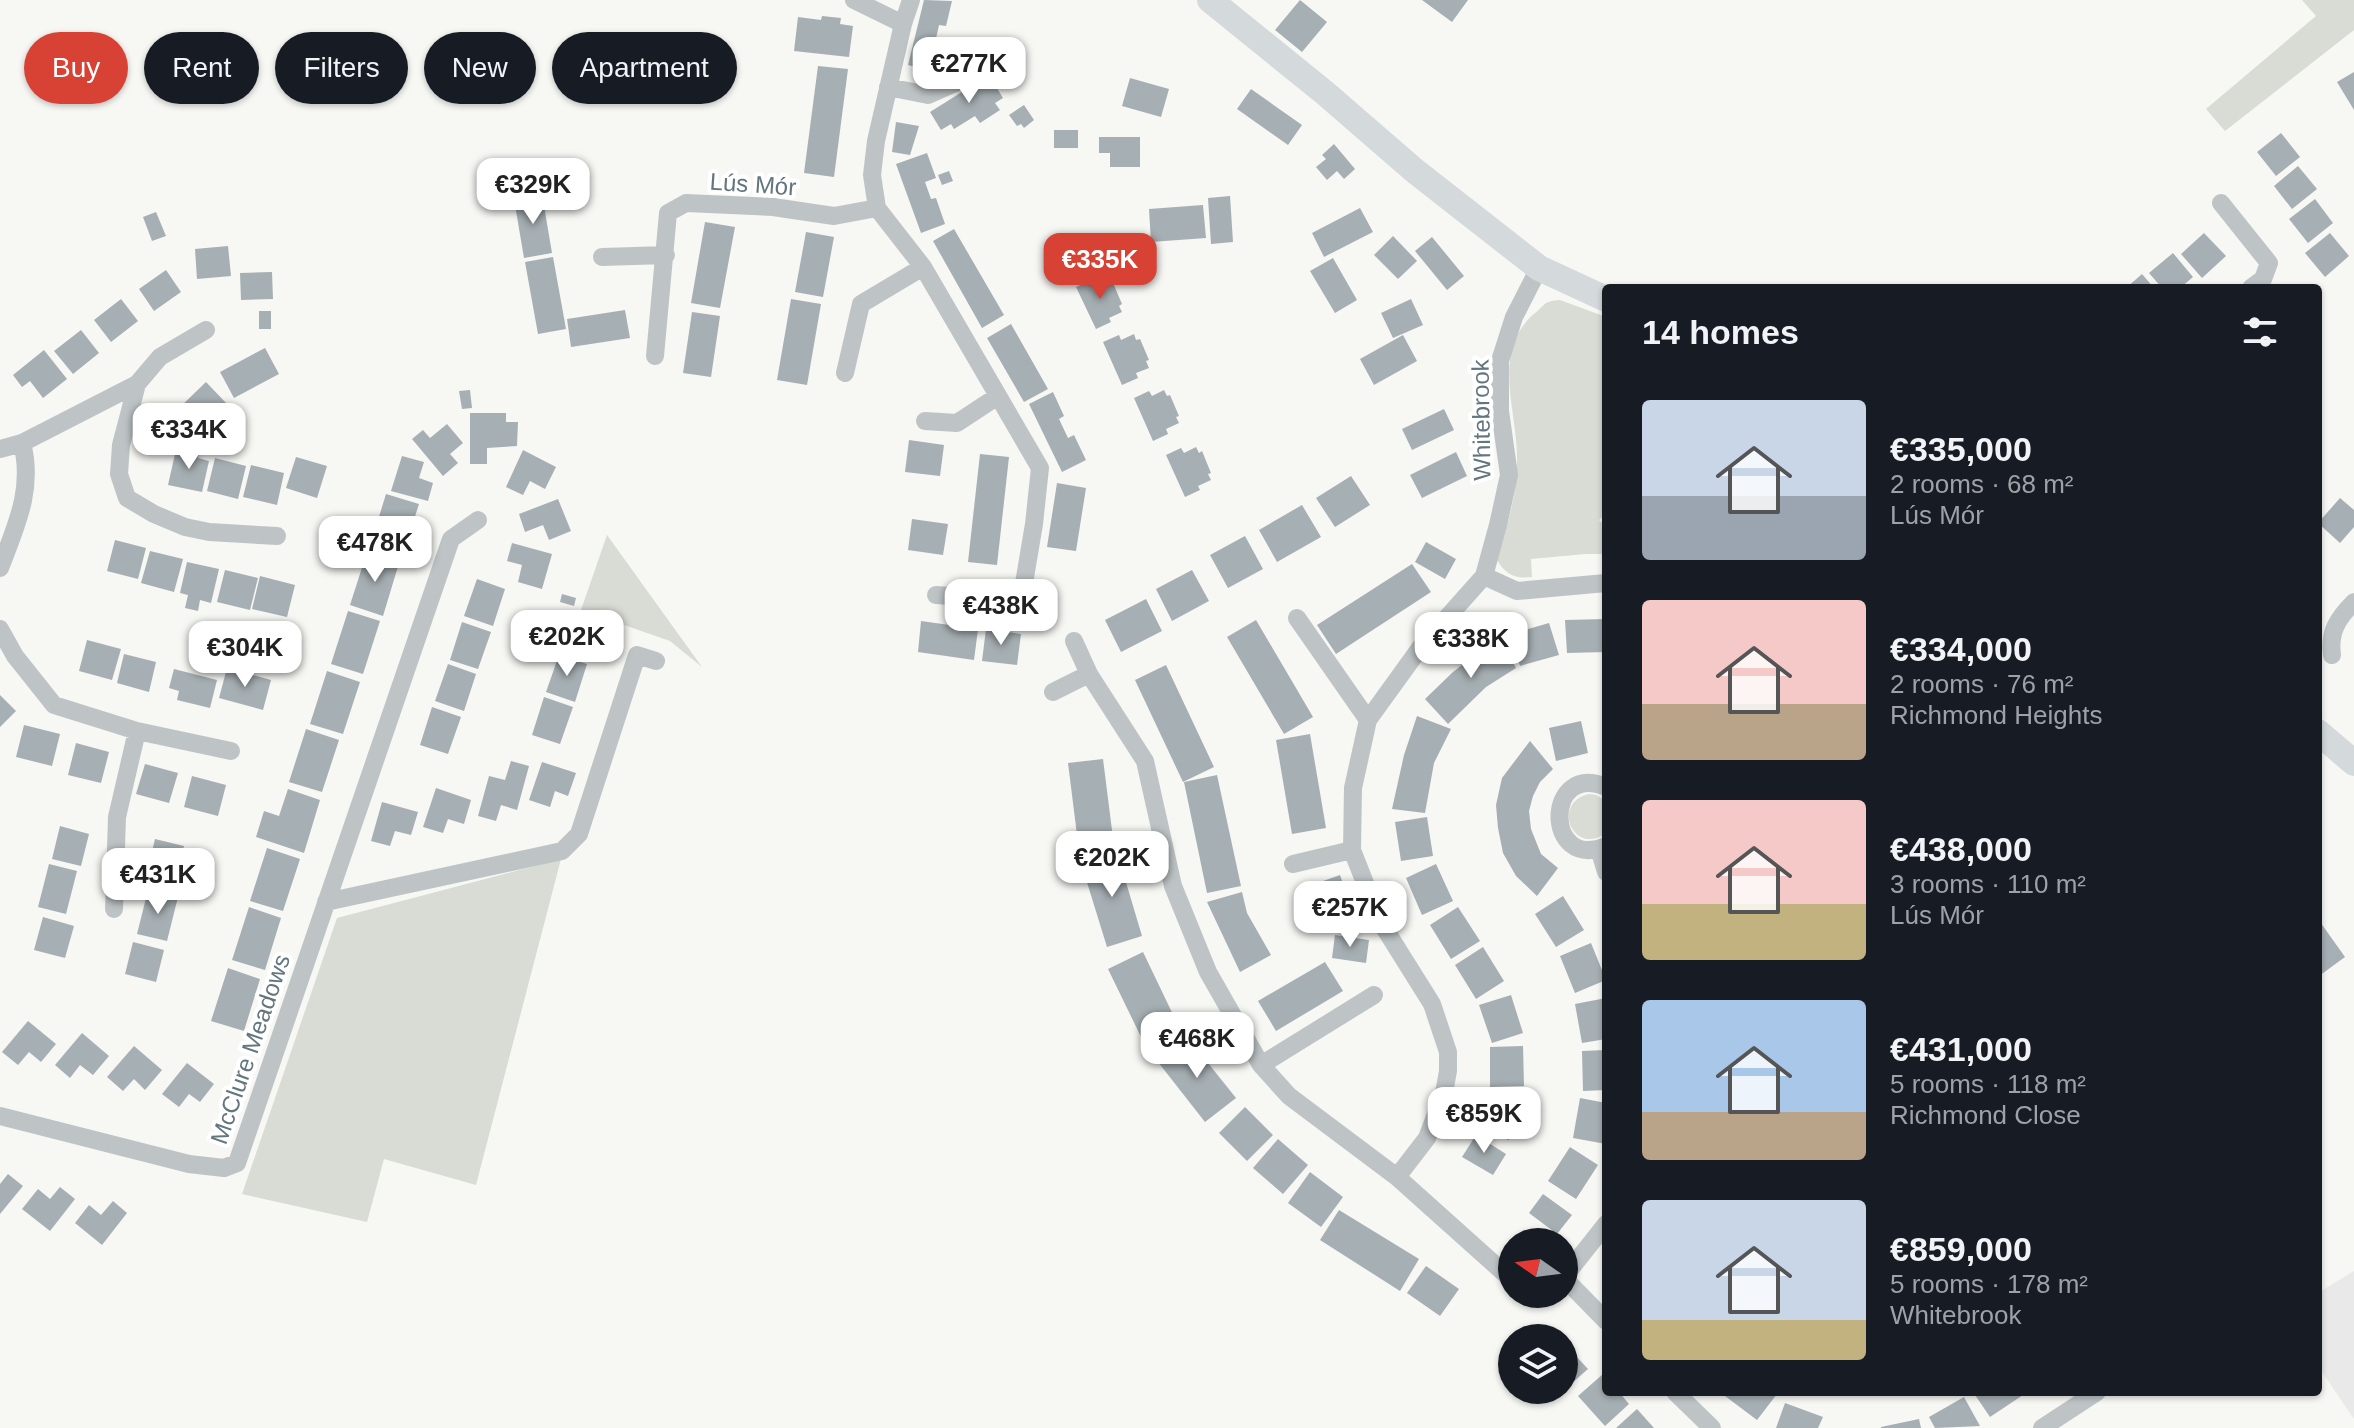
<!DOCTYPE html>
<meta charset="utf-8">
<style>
body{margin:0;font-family:Helvetica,sans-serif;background:#242831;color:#f1f3f6;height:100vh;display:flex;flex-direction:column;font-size:30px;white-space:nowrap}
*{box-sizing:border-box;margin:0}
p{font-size:26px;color:#9ea1a6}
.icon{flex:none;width:44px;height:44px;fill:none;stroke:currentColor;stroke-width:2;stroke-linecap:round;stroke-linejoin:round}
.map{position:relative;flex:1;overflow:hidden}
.side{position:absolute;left:1602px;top:284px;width:720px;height:1112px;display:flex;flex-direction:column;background:#171b24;border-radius:8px;box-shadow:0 2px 6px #0004}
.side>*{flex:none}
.hud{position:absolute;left:24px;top:32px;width:760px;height:72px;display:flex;gap:16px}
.needle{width:52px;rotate:284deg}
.tools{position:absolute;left:1498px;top:1228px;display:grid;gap:16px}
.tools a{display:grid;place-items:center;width:80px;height:80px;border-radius:50%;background:#171b24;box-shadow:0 2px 6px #0004;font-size:40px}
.price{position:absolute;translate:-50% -68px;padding:0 18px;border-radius:16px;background:#fff;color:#222;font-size:26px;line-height:52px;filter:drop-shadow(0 2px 4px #0008)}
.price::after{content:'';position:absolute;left:50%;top:48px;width:24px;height:18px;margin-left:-12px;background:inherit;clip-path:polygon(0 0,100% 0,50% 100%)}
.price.current{background:#d84234;color:#fff}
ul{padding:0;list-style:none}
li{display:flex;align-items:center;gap:24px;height:200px;padding:0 40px}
li span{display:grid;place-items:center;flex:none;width:224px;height:160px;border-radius:8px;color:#555}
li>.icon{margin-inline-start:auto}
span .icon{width:96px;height:96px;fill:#fffc;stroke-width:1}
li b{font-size:34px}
h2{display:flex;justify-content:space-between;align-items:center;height:96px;padding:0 40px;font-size:34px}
.tag{padding:0 28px;border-radius:36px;background:#171b24;box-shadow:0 2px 6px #0004;font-size:28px;line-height:72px}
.tag.current{background:#d84234;color:#fff}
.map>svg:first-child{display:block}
.built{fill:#e8e9e8}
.green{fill:#d8dcd4}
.building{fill:#a6afb3}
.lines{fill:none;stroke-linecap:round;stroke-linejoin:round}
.street{stroke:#bec4c6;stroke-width:18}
.secondary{stroke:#d4d9db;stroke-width:26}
.labels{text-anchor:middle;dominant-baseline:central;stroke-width:8;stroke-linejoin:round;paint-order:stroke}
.street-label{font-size:24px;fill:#64767d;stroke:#fff}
</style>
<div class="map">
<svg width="2354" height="1428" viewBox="0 0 2354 1428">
<rect width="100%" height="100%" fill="#f7f7f4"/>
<path class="built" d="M2354,1271V1419L2318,1366V1293Z"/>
<path class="green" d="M2302,0H2354V30L2225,131L2206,109L2316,16Z
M1560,300L1606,317V513L1599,520L1606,528V554H1585L1531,559L1532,577C1515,579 1506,575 1497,560C1506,528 1517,497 1517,464C1519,413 1489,352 1535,313C1546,304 1544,301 1560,300Z
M607,535L702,667L670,641L581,610Z
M1589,794L1596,795L1606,801V833C1574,857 1550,803 1589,794Z
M561,859L476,1185L384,1159L367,1222L242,1194L337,918Z"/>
<path class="building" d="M924,0L952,1L946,26L939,25L935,43L940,44L933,71L908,65Z
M1300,0L1327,22L1302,52L1275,30Z
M1422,0H1468L1452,22Z
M822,16L841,18L840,24L853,26L849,57L794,51L798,17L821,20Z
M818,66L848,69L834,177L804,173Z
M2354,72V110L2337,82Z
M989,75L1003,98L995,103L1000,110L980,123L975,116L954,129L951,124L941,130L930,112Z
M1130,78L1169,89L1161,117L1122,106Z
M1251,89L1302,125L1288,145L1237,109Z
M1024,105L1034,120L1024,128L1021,124L1017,126L1009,115Z
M896,122L919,126L910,155L892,152Z
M1054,130H1078V148H1054Z
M2281,133L2300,157L2276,176L2257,152Z
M1099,137H1140V167H1110V153H1099Z
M1334,144L1355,169L1344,179L1337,171L1327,180L1316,167L1326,159L1322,155Z
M927,153L936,178L925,182L931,199L936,198L945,224L921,233L896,164Z
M2298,166L2317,189L2292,209L2274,186Z
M949,171L953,181L942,185L938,175Z
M542,194L552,253L524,258L514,199Z
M1230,196L1233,242L1211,244L1208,198Z
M2315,199L2333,223L2308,243L2289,219Z
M1203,205L1206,238L1151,242L1149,209Z
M1360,208L1373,232L1324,257L1312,233Z
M156,212L166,236L152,241L143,217Z
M705,222L735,227L720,308L691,303Z
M954,229L1004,315L982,328L933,241Z
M806,232L834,237L823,297L795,292Z
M2204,233L2226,256L2202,278L2181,254Z
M2330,233L2349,256L2325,277L2305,253Z
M1393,236L1417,261L1398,279L1374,255Z
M1432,237L1464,276L1447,290L1415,251Z
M228,246L231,276L197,279L195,249Z
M2173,253L2193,277L2180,288H2162L2149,273Z
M553,257L566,329L538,334L525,262Z
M1333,258L1357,300L1335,313L1310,271Z
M166,270L181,292L154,311L139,289Z
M272,272L273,299L241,300L240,273Z
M2142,274L2154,288H2126Z
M1107,279L1110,285L1113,283L1122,304L1119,306L1122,312L1109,318L1111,322L1096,329L1076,287L1092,280L1094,284Z
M121,299L138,321L111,342L94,320Z
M791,299L821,304L807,385L777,380Z
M1411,299L1423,325L1393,338L1381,313Z
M625,310L630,338L571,347L567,319Z
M259,311H271V329H259Z
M692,312L720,316L711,377L683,373Z
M1011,324L1048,389L1024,402L987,338Z
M81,330L99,353L73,374L54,351Z
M1134,334L1136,340L1140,339L1149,360L1146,361L1149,368L1136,373L1138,378L1122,385L1103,342L1119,335L1121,340Z
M1403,335L1417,361L1374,385L1360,359Z
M265,348L279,374L234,398L220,372Z
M44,350L67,379L43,398L30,381L22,387L13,375Z
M206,382L227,404L198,430L178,409Z
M470,390L472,408L462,409L459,391Z
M1164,390L1167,396L1170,395L1179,416L1176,417L1179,423L1166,429L1168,434L1153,441L1134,398L1149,391L1152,396Z
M1053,392L1064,416L1059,419L1068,438L1074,435L1086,460L1062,472L1029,404Z
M228,405H238L236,428L227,427Z
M1444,409L1454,430L1412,450L1402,429Z
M470,413H506V422H518L517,446L487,448V464H470Z
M447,424L463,443L450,454L458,463L443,476L412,439L423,430L430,438Z
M909,440L944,445L940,476L905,472Z
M187,446L200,448L198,458L209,461L202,492L168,485L175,454L185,456Z
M1196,447L1199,453L1202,451L1211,473L1208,474L1211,480L1198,486L1200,490L1185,497L1166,455L1181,448L1184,453Z
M523,450L556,467L545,489L530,481L523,495L506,487Z
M1456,452L1467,476L1422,498L1410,475Z
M980,454L1009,457L997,565L968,562Z
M402,456L424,462L419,478L433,483L428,501L391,491Z
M296,457L327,466L317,498L286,488Z
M215,458L246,466L238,499L207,491Z
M251,465L284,473L277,505L243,497Z
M1351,476L1370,505L1335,527L1316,498Z
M1057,483L1086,488L1076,551L1047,547Z
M386,494L419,504L402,557L370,546Z
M2340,498L2354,510V527L2340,543L2318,523Z
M558,499L571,531L549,540L543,525L525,532L519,514Z
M1302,505L1321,537L1277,562L1259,530Z
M912,519L948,524L943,555L908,550Z
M1245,536L1263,569L1228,588L1210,555Z
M115,540L146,548L138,579L107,571Z
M1426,542L1456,559L1445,579L1415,562Z
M512,543L552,554L542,589L518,582L522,565L507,561Z
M150,551L183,559L174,592L141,583Z
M367,552L399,563L383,616L350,605Z
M187,562L219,569L211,603L200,600L198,611L185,608L188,595L180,593Z
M1412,564L1431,592L1336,654L1317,625Z
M225,570L258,578L250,610L217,602Z
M1192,570L1209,601L1172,621L1156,589Z
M260,576L295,585L287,617L252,609Z
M477,579L505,589L493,626L464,616Z
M562,594L576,598L574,606L560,602Z
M1146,599L1162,631L1121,652L1105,620Z
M348,611L380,621L363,674L331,664Z
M574,612L603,622L590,659L561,649Z
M1606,619V652L1567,653L1565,620Z
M1256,620L1313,717L1284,734L1227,637Z
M921,621L978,629L974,660L918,652Z
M462,622L491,632L478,669L450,660Z
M1549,623L1559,655L1520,666L1511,634Z
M274,625L285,628L278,652L267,649Z
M986,629L1021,634L1017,665L982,661Z
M1500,636L1516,668L1486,687L1448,724L1425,699L1453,672Z
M87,640L121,649L112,680L79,671Z
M124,654L156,662L149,692L117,683Z
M559,655L587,664L575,702L546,692Z
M448,664L476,674L464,711L435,701Z
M1166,665L1214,767L1183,782L1135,680Z
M227,668L271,680L263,710L219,698Z
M174,669L217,680L210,708L177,700L179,691L169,688Z
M327,671L360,682L343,734L310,724Z
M0,695L16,711L0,727Z
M544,697L573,707L560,744L532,735Z
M432,707L461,717L448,754L420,745Z
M1417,716L1451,729L1434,763L1425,813L1392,809L1404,755Z
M1581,721L1588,753L1556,761L1549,728Z
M24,725L60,734L52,766L16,757Z
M306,729L339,740L322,792L289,782Z
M1310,734L1326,828L1292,834L1276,740Z
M1530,741L1553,769L1540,782L1533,796L1529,811L1531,829L1541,854L1558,868L1537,896L1516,876L1503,853L1498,828L1496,805L1502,778Z
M76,743L109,752L101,783L68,775Z
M1103,759L1114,846L1079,851L1068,763Z
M511,761L529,766L517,810L501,805L496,821L478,816L489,776L505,780Z
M542,762L576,773L568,796L555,791L550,807L529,800Z
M145,764L178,773L169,803L136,794Z
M1217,775L1241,886L1207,893L1184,782Z
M192,776L226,785L218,816L184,807Z
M436,788L471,800L464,824L448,819L443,833L423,827Z
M288,789L320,800L304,853L256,837L264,811L279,816Z
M382,802L418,812L411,835L395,831L390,846L371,841Z
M1427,817L1433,856L1401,861L1395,822Z
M60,826L89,834L81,866L52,859Z
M155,839L184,846L173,890L151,885L153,874L147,872Z
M267,848L300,859L283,911L250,901Z
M1117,852L1142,936L1107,947L1081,863Z
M49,864L77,871L66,914L38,907Z
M1436,864L1453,901L1422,915L1406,878Z
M1340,875L1353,913L1322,924L1309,886Z
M148,890L178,897L167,941L137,934Z
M1242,892L1247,913L1271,955L1240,972L1207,902Z
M1563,896L1584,930L1556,947L1535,914Z
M249,907L281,918L265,970L232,960Z
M1458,907L1480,941L1451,959L1430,925Z
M43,917L74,926L65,958L34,950Z
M2318,919L2345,957L2319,976L2318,974Z
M1335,935L1369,940L1366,963L1332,958Z
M133,942L164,950L156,982L125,974Z
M1591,943L1606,980L1575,993L1560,956Z
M1483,947L1504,981L1476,999L1455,965Z
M1143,952L1178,1025L1143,1041L1108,969Z
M1325,962L1343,991L1276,1031L1258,1001Z
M228,968L260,979L244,1031L211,1021Z
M1511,995L1523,1033L1492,1043L1479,1005Z
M1606,998V1039L1582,1043L1575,1004Z
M28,1021L56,1044L41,1062L29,1052L18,1065L2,1052Z
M82,1033L109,1056L93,1075L80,1065L70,1078L55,1065Z
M1188,1038L1236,1098L1205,1122L1158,1062Z
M134,1046L162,1070L145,1090L134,1079L123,1091L107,1077Z
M1523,1046L1524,1086L1490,1087V1047Z
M1606,1050V1090L1583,1091L1582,1051Z
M187,1063L214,1084L200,1102L189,1094L179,1107L162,1094Z
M1489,1091L1521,1101L1509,1140L1477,1130Z
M1580,1098L1606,1103V1144L1573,1138Z
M1245,1107L1273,1135L1247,1161L1219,1133Z
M1476,1135L1506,1154L1493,1175L1462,1157Z
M1278,1139L1308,1165L1283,1194L1253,1168Z
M1570,1147L1598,1165L1576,1199L1548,1181Z
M1310,1172L1343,1197L1321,1227L1288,1203Z
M8,1174L23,1186L0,1214V1184Z
M60,1187L75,1199L50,1231L22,1209L38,1189L50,1199Z
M1543,1194L1572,1215L1557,1234L1529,1213Z
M113,1201L127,1213L102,1245L75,1223L89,1205L101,1215Z
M1339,1210L1419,1259L1400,1291L1320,1240Z
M1426,1266L1459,1289L1440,1316L1407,1293Z
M1564,1343L1588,1369L1564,1390Z
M1603,1374L1606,1378V1392H1619L1629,1404L1605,1426L1578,1396Z
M1729,1392H1775L1777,1394L1757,1420L1725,1396Z
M1973,1392H2021L2023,1395L1990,1417Z
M1964,1397L1980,1426L1935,1428L1929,1417Z
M1785,1403L1823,1417L1818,1428H1776Z
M1637,1409L1654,1428H1616Z
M1919,1419L1921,1428H1881V1427Z"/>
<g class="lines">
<path class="street" d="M854,0L903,24
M911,0L903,24L876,141L872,175L877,208L923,267L1040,468L1034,524L1021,601L936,595
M888,87L928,95L957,82
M2221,203L2269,263L2263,279L2251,288
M602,257L666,255
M1539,268L1514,317L1500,361V411L1509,475L1498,525L1484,576L1517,591L1606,583
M655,356L668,213L686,203L773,207L834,216L877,208
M845,373L861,304L923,267
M137,384L121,445L119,474L127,498L154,514L185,527L209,532L277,536
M925,421L957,423L998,396
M0,449L22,443L137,384L160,357L206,330
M0,568C16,526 34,489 22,443
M1297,618L1368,720
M0,629L15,656L54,705L137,731L231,751
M1074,641L1089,674
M2332,655C2329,632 2337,619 2354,602
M1053,692L1089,674L1145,761L1173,886L1208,972L1261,1065L1289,1096L1397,1177L1427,1138L1444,1093L1448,1071V1052L1432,1004L1380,921L1352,850L1353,788L1368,720L1420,648L1484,576
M1606,787C1544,761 1544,872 1606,846
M1599,849L1606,872
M1293,864L1352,850
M326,902L562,851L579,834L637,655L656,661
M114,909L117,817L137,731
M1261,1065L1374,995
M0,1116L189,1164L224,1168L237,1163L451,539L478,520
M1397,1177L1512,1280
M1564,1277L1606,1224
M1564,1278L1606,1321
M1675,1392L1712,1428
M2042,1428L2097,1392"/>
<path class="secondary" d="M1210,0L1325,93L1415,171L1539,268L1606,299
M2318,732L2354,763"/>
</g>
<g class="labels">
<g class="street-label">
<text transform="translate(753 184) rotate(4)">Lús Mór</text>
<text transform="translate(1481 420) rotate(-91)">Whitebrook</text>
<text transform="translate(250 1049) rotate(-71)">McClure Meadows</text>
</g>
</g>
</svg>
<div class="tools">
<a><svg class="needle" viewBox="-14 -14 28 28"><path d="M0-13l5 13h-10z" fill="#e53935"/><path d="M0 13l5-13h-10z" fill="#9ea1a6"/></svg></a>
<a><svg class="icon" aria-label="layers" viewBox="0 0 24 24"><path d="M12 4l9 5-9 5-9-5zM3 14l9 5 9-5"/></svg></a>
</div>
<b class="price" style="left:969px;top:105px">€277K</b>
<b class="price" style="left:533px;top:226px">€329K</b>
<b class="price current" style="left:1100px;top:301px">€335K</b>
<b class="price" style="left:189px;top:471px">€334K</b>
<b class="price" style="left:375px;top:584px">€478K</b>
<b class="price" style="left:1001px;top:647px">€438K</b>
<b class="price" style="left:567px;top:678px">€202K</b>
<b class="price" style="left:1471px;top:680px">€338K</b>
<b class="price" style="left:245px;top:689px">€304K</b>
<b class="price" style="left:1112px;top:899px">€202K</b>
<b class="price" style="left:158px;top:916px">€431K</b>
<b class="price" style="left:1350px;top:949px">€257K</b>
<b class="price" style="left:1197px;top:1080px">€468K</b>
<b class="price" style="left:1484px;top:1155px">€859K</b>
<div class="hud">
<a class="tag current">Buy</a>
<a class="tag">Rent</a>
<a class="tag">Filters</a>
<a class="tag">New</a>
<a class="tag">Apartment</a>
</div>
<section class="side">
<h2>14 homes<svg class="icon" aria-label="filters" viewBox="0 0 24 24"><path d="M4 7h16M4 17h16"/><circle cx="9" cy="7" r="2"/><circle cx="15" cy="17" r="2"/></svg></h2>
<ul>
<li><span style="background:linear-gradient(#c9d6e8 60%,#9aa5b1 0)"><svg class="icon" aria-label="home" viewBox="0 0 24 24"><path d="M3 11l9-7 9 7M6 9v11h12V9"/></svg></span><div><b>€335,000</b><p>2 rooms · 68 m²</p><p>Lús Mór</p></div></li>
<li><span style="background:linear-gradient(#f6c9c9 65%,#b9a48a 0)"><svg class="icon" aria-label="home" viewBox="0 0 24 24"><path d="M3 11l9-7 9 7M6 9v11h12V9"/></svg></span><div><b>€334,000</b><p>2 rooms · 76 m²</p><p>Richmond Heights</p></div></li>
<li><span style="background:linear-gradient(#f6c9c9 65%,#c2b280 0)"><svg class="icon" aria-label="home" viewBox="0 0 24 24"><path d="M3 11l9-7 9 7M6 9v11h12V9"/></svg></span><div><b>€438,000</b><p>3 rooms · 110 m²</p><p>Lús Mór</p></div></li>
<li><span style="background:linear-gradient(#a9c7e8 70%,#b9a48a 0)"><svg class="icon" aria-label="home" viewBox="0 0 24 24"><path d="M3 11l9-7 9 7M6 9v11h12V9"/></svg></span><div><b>€431,000</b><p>5 rooms · 118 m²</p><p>Richmond Close</p></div></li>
<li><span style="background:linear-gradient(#c9d6e8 75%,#c2b280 0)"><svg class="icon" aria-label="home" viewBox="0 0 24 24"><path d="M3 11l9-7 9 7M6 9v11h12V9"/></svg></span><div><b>€859,000</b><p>5 rooms · 178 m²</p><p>Whitebrook</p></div></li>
</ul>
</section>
</div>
